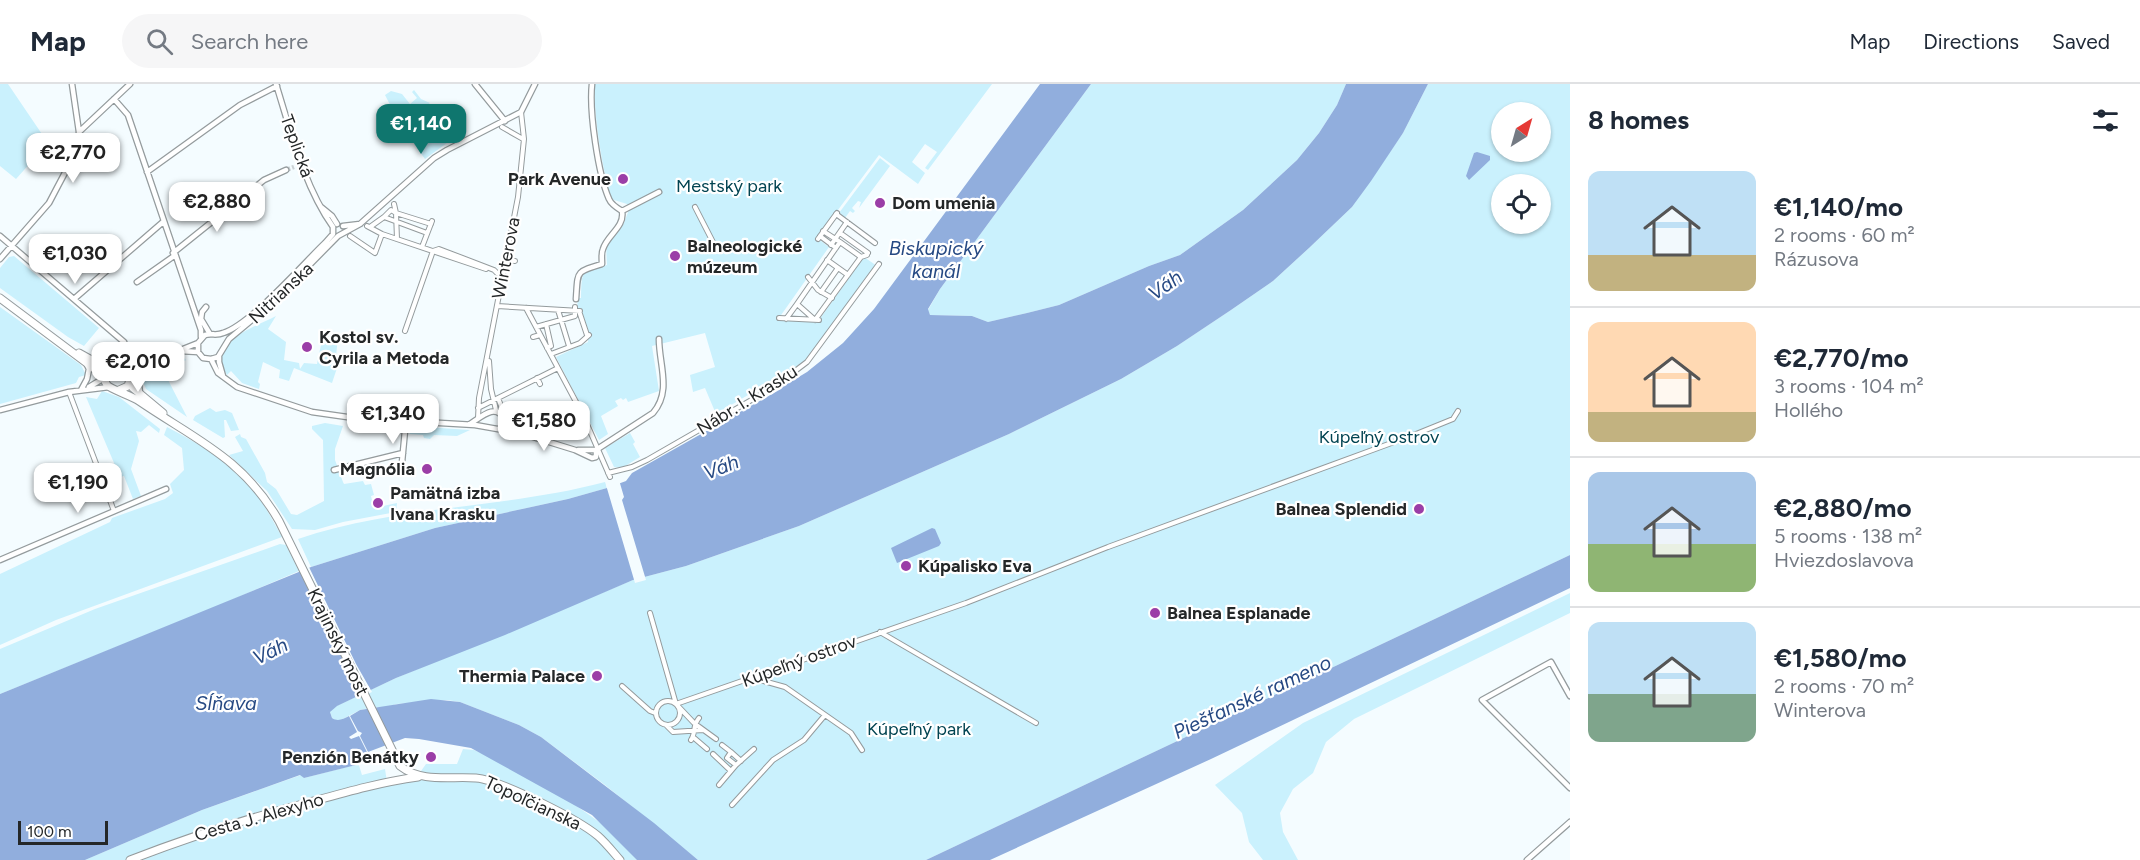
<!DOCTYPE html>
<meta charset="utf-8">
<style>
body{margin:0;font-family:Figtree,sans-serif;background:#f6f6f7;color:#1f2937;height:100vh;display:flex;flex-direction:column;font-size:22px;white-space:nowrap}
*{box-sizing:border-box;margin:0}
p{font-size:20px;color:#747a83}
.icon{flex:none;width:33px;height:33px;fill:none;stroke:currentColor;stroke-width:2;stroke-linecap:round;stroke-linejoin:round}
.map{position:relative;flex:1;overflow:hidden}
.side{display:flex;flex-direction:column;background:#fff;width:570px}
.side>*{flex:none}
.needle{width:39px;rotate:37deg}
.fabs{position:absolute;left:1491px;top:18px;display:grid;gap:12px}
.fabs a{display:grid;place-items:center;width:60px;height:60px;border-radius:50%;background:#fff;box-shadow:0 2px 4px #0004;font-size:30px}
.scale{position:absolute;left:18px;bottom:15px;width:90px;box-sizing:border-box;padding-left:6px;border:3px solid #242728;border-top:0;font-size:16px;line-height:21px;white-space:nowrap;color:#242728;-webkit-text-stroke:4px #fff;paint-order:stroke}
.price{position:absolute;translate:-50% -51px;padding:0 14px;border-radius:12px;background:#fff;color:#222;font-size:20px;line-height:39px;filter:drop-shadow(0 2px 3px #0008)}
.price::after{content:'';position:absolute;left:50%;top:36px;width:18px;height:14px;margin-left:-9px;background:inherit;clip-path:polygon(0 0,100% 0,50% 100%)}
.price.current{background:#0f766e;color:#fff}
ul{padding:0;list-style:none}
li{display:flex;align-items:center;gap:18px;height:150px;padding:0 18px}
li+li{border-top:2px solid #e0e1e3}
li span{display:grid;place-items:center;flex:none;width:168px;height:120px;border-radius:12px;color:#555}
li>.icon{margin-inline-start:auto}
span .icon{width:72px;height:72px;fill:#fffc;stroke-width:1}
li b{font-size:26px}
h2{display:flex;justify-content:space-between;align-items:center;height:72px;padding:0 18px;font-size:26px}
header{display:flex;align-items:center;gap:36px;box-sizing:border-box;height:84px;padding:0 30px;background:#fff;border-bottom:2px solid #e0e1e3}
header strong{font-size:28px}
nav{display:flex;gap:33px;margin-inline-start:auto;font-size:21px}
.search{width:420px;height:54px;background:#f6f6f7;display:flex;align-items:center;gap:15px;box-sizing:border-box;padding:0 21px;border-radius:33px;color:#747a83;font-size:22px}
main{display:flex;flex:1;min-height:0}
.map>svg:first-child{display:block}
.green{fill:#caf1fd;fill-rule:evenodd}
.water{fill:#91aedd}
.pier{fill:#f4fcff}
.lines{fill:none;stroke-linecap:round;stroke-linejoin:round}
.minor-tunnel{stroke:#cad1d4;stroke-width:4.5;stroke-dasharray:4.5 2;stroke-linecap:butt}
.pedestrian-casing{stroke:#949b9d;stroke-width:6}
.minor-casing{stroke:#949b9d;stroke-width:7}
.secondary-casing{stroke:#949b9d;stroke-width:9}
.pedestrian{stroke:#fff;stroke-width:4}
.minor{stroke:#fff;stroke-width:4.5}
.secondary{stroke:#fff;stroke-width:7}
.poi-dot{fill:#9b3ea7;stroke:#fff;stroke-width:2}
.labels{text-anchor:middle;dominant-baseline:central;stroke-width:4.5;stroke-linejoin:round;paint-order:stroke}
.street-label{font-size:18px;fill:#242728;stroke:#fff}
.poi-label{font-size:18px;font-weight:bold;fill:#242728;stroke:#fff;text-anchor:start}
.park-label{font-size:18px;fill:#004351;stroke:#fff}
.water-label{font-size:20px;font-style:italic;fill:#264983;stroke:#fff}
</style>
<header>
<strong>Map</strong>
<div class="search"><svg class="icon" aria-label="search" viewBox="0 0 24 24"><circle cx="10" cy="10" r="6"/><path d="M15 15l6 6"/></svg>Search here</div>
<nav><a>Map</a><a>Directions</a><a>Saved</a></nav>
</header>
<main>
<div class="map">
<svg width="1570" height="776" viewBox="0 0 1570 776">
<rect width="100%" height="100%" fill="#f4fcff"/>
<path class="green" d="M0,0H8L48,59L16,95L0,82Z
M594,0H992L928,86L925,84L937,68L925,60L912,78L925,89L918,100L879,71L817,154L829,163L779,234L819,236L864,173L877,182L805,277L716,330L705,304L693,308L690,291L715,283L705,249L652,262L659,307L628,318L626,314L623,316L621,314L615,317L618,322L601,332L608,350L599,356L556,273L588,258C589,244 580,236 581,224H577L578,214H581C582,185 580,189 607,181C605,154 608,163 621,144C625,139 626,132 629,126L627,120L611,115C601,77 595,40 594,0Z
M1091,0H1346L1337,21L1319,49L1297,76L1243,126L1180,171L1149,182L1059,221L1027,229L988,238L972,232L930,231L928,226L940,205Z
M1428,0H1570V471L926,776H698L605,701L541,653L519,641L460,618L447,616L397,620L383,624L375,623L360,626L341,636H335L332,634L330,628L332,624L396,594L633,496L686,482L799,442L1009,350L1121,295L1177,262L1231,226L1273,197L1309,164L1352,123L1403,49ZM1502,28H1540V68H1502ZM1502,100H1540V140H1502Z
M414,6L421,15L430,19L421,26L451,56L425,75L401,42L385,11L391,7L402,10L410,20L417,14L412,8Z
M880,74L890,82L859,124L861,118L858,117L852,124L855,127L853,129L850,127L845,134L839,129Z
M14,172L99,244L84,262L68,253L0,204V184L9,173Z
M0,223L81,281L86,291L79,293L76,299L0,320Z
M276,232L268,245L286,258L284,276L299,279L300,285L304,279L317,280L323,251L338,252L336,273L340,275L332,299L294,284L289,297L279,294L280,286L263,278L258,298L260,300L259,305L242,299L231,287L227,291L221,280C223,251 253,244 276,232Z
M184,274L186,276L164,288L187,333L146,305L143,298L145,293Z
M102,307L119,313L160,345L159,349L149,341L141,348L136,347L139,357L131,385L141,412L133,415L124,392L120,393L86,313L97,315Z
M210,324L216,328L225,326L232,329L239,346L231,347L226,336H224L225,353L223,354L193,336L195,332Z
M325,339L343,342L335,365V376L343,398L344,400L363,397L365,401L371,400L374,411L371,412L374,424L397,419L396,428L343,438L315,446L292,445L267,407L229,371L243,367L235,353L240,350L241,353L246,355L265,389L267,398L276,405L291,430L297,431L324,417L323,356L312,345V342Z
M410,342L470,346L457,352L434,351L430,355L424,354L423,351L410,350L408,347Z
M167,343C194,357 225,375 247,398C261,414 272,435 282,453L56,536L0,561V490L110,438L112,434L165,415L173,409L170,400L184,386L182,364L164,351Z
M630,349L635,358L633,360L640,373L622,384L614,383L605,364Z
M605,398L607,404L568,415L435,444L311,483L298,455C398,421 503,425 605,398Z
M280,460L286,461L299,487L220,521L0,610V565L95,525Z
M1570,509V529L1354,635L1326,658L1313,689L1293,705L1280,729L1283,748L1298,776H1263L1249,758L1242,729L1215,701L1303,639Z
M463,665L474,666L514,683L551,704L612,747L639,776H85L202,726L301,691L304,694L355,681L357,675L362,691L385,685L387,698L416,694L426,680H457Z"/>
<path class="water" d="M1040,0H1091L940,205L928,225L930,231L972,232L988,238L1027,229L1059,221L1149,182L1180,171L1243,126L1297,76L1319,49L1337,21L1346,0H1428L1403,49L1371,97L1352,123L1309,164L1273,197L1231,226L1177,262L1121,295L1009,350L799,442L686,482L633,496L505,551L396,594L337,622L330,628L332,634C338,638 343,635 349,632L357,648L349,653L351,655L359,652L367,668L359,672L356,681L304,694L300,691L202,726L85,776H0V610L311,483L435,444L568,415L607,404L626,397L632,389L781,305L782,303L807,288L843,259L874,225Z
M1477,68L1490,72V76L1469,96L1466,92L1474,69Z
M932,444L935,445L941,459L939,462L897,479L891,464Z
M1570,471V504L1211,675L990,776H926Z
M431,615L460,618L519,641L541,653L654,739L698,776H637L592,731L471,664L419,655L405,654L368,668L360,652L362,649L358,647L350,632L360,626Z"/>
<path class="pier" d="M619,396L624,413L622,416L646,496L635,499L606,401Z
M308,481L356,580L372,608L361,613L299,484Z"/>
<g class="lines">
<path class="minor-tunnel" d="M286,86L294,83"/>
<defs>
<path id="pedestrian" d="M502,43L523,55
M394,120L396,129L431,140
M695,123L715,162
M836,130L875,159
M384,133L391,126L396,129L397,155
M367,142L382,150L486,185
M370,143L384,133L427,149
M823,147L840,158
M840,149L868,169
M350,152L375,169L382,150
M820,152L836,164
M818,155L837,129
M831,161L847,138
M422,163L432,137
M861,173L840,158L797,220L815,236L861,173L867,171
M506,176L515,177
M827,176L848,191
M808,193L818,206L832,214
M821,208L838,184
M497,222L580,227
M526,224L583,331L610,393
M558,226L569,262
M579,227L587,251
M779,234L819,236
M786,235L797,220
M546,240L551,262L547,264
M536,243L575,232V223
M405,247L433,167L439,165L494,186L497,189
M533,253L540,251
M551,270L580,259L589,251
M489,277L491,305L496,326
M537,294L540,300
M69,308L114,427
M498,314L502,324
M478,324L558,284
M478,334L479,314L518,113L524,55L521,28
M608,389L632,383L647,376L774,303L807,278L879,180
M650,529L676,620L694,639L716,655
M880,548L1036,639
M753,594L785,603L851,649L862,666
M622,602L650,627L655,629
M656 629a12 12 0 1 1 24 0a12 12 0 1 1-24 0Z
M676,620L966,519L1108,463L1416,350L1453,335L1458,327
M666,641L673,648L703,646
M693,653L707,665
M691,656C696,649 692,642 699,634
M722,661L731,668L727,674L736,681
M731,668L741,677
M713,670L731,687
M719,701L736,681L754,665
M732,721L773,676L804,656L825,631"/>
<path id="minor" d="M276,0C291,48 304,102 333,143
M475,0L505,37
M592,0C589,27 598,90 609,115C611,120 617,124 622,127
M114,15L128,31L201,246V253
M79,48L130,0
M147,88L240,21L277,2
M321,123L332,132L337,140
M343,142L360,140
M0,152L124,258
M173,169L264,96L286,86
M0,175L49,119L79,62V48L72,0
M137,198L174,172
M74,215L163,138
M576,215C578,187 575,188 602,180C602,175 601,169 603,165C607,151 625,143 622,127L659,108
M206,223L202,228L201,235L210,250
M198,259V268L203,274L211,275L218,273L229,255L271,220L338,152L360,140L434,74L447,66L521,28L535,0
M180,267L198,268
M219,272V278L223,292
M211,275L218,289L237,303L312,328L354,334L475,341L520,349L575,366L592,374L596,373V366
M121,280L178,267L198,259L205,251C211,249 217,252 223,249C250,241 302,181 325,159L333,150V143
M131,292L153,276
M89,303L104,294
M81,306L87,295L89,285L87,281
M140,309L138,293L159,273
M0,326L69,308L109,303
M504,335L518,348
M470,340C480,334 496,318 504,335L500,345
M578,366H596
M596,366L653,329C672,307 659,281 659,255
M334,386L403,369
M401,389L406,336
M0,476L166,405
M1570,612L1551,578L1482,616L1570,704
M1527,776L1570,738"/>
<path id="secondary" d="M0,214L104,292
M79,269L97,279L110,282
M130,297L133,304L163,329
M119,306L128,302L131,292L127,284L116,280C107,282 100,291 107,301C110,305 132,312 139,317C196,356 243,374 279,437L400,682C422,699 450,692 476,694C501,696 579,736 598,752C606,759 613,768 620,776
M130,776C189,753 249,734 310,718C346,708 381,698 418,693"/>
</defs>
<use href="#pedestrian" class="pedestrian-casing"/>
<use href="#minor" class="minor-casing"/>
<use href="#secondary" class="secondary-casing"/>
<use href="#pedestrian" class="pedestrian"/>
<use href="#minor" class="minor"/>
<use href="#secondary" class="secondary"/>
</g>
<g class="poi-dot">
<circle cx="623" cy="95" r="6"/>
<circle cx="880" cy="119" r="6"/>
<circle cx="675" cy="172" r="6"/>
<circle cx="307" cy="263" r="6"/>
<circle cx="427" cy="385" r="6"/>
<circle cx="378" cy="419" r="6"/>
<circle cx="1419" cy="425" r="6"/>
<circle cx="906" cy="482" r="6"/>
<circle cx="1155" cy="529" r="6"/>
<circle cx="597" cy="592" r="6"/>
<circle cx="431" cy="673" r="6"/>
</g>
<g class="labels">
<g class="street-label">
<text transform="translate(297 62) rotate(70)">Teplická</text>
<text transform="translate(506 174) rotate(-79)">Winterova</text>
<text transform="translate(281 209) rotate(-43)">Nitrianska</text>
<text transform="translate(747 316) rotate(-32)">Nábr. I. Krasku</text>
<text transform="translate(338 558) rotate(64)">Krajinský most</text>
<text transform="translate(799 577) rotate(-20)">Kúpeľný ostrov</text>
<text transform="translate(533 719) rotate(25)">Topoľčianska</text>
<text transform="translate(259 733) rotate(-16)">Cesta J. Alexyho</text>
</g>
<g class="poi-label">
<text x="611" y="95" text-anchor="end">Park Avenue</text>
<text x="892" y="119">Dom umenia</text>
<text x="687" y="162">Balneologické<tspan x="687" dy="21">múzeum</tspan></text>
<text x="319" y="253">Kostol sv.<tspan x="319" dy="21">Cyrila a Metoda</tspan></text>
<text x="415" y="385" text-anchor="end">Magnólia</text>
<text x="390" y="409">Pamätná izba<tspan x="390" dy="21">Ivana Krasku</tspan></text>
<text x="1407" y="425" text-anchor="end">Balnea Splendid</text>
<text x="918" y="482">Kúpalisko Eva</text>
<text x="1167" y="529">Balnea Esplanade</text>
<text x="585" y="592" text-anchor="end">Thermia Palace</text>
<text x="419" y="673" text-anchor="end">Penzión Benátky</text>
</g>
<g class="park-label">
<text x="729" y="102">Mestský park</text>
<text x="1379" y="353">Kúpeľný ostrov</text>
<text x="919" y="645">Kúpeľný park</text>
</g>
<g class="water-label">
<text x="936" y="164">Biskupický<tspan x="936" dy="23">kanál</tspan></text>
<text transform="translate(1165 201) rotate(-36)">Váh</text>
<text transform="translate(721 383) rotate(-21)">Váh</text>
<text transform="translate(270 567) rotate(-26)">Váh</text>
<text transform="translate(1252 613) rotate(-25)">Piešťanské rameno</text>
<text x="226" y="619">Sĺňava</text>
</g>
</g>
</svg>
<div class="fabs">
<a><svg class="needle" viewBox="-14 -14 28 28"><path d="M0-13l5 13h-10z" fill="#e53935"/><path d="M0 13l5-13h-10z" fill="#747a83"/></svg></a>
<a><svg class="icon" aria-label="locate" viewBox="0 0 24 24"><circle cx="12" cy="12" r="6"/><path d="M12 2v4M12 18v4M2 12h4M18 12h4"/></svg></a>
</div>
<div class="scale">100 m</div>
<b class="price current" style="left:421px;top:71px">€1,140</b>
<b class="price" style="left:73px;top:100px">€2,770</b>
<b class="price" style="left:217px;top:149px">€2,880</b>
<b class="price" style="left:75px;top:201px">€1,030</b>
<b class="price" style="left:138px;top:309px">€2,010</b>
<b class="price" style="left:393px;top:361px">€1,340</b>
<b class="price" style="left:544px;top:368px">€1,580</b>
<b class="price" style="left:78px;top:430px">€1,190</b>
</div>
<section class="side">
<h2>8 homes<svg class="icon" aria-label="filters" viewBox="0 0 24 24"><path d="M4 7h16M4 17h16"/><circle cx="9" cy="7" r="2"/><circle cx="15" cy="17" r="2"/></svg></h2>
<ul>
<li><span style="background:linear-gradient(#bfe0f5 70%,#c2b280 0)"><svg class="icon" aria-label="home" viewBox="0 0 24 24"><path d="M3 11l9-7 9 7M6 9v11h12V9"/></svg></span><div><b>€1,140/mo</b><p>2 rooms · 60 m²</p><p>Rázusova</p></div></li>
<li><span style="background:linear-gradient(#ffd9b3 75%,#c2b280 0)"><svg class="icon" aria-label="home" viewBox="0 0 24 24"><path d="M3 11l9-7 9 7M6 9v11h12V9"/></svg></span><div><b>€2,770/mo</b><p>3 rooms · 104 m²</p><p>Hollého</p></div></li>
<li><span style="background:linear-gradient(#a9c7e8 60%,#8fb573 0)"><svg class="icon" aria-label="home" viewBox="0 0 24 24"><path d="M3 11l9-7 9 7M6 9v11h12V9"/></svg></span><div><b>€2,880/mo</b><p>5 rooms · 138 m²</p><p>Hviezdoslavova</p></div></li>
<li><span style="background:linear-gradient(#bfe0f5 60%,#7fa58c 0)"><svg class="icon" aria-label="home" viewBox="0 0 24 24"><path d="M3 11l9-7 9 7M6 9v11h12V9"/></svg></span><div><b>€1,580/mo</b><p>2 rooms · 70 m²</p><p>Winterova</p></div></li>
</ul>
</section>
</main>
